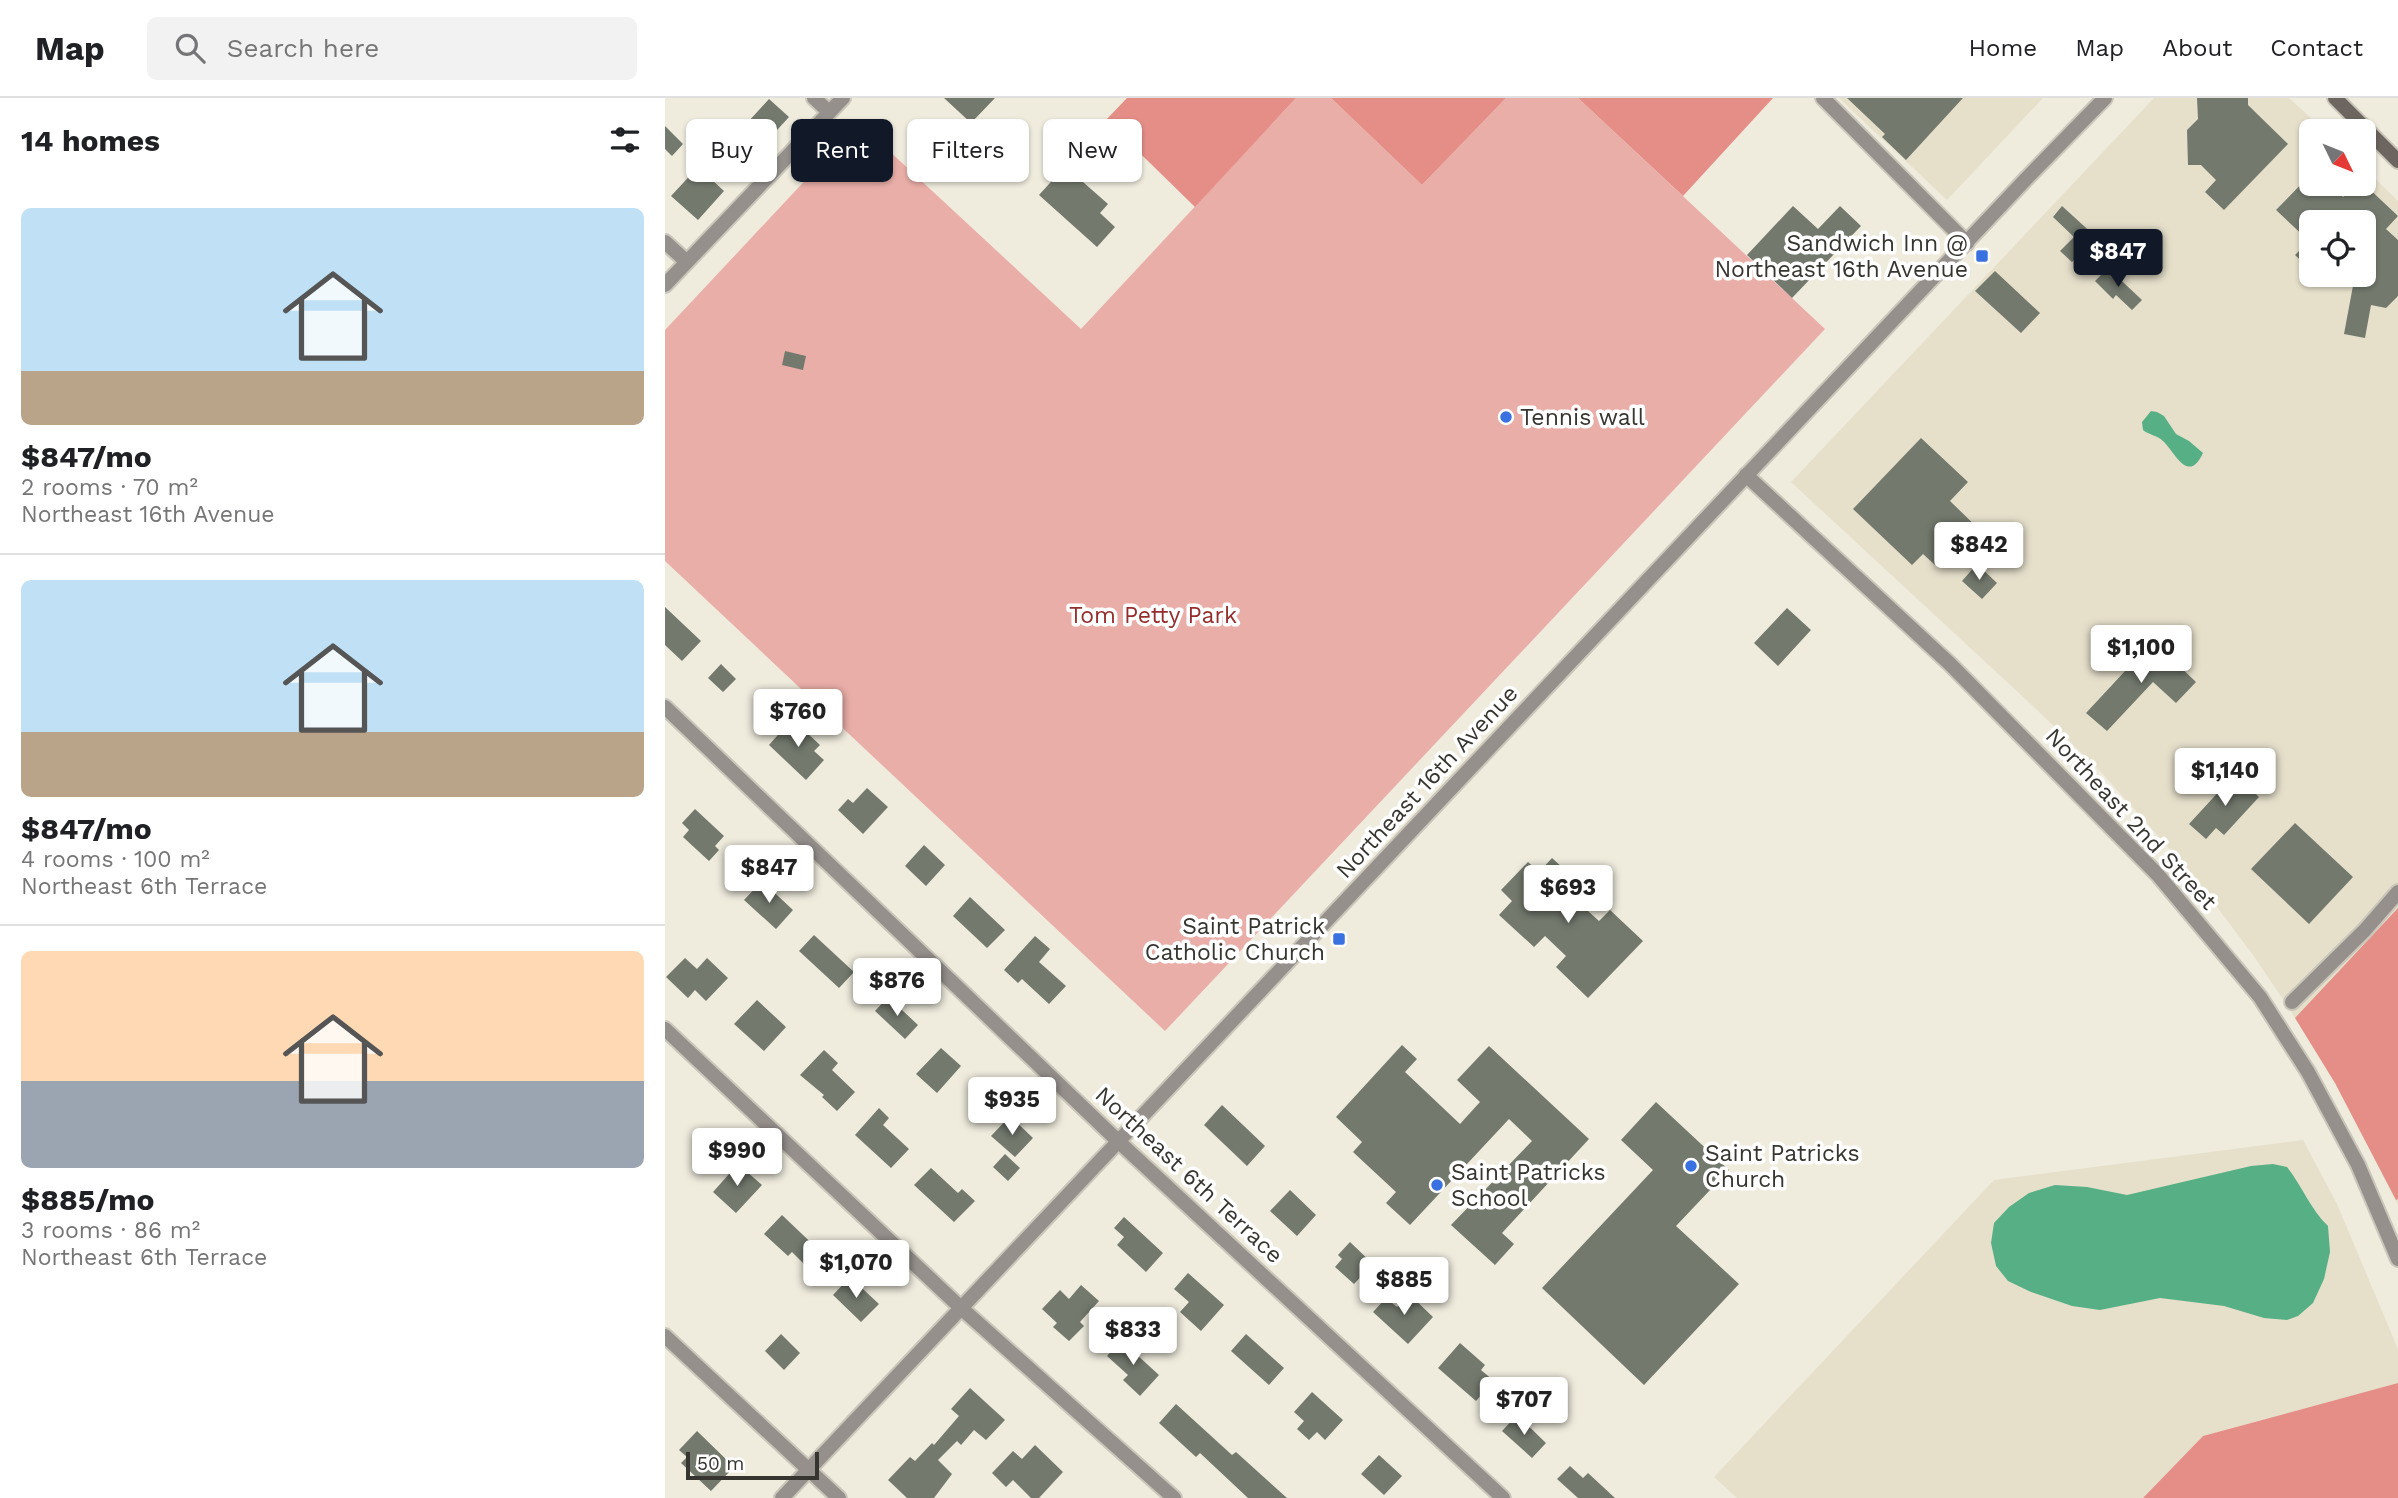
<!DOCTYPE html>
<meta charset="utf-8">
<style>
body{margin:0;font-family:"Work Sans",sans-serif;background:#f2f2f2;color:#202124;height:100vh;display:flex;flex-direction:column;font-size:26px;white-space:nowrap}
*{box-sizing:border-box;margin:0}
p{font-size:23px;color:#757577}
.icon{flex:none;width:38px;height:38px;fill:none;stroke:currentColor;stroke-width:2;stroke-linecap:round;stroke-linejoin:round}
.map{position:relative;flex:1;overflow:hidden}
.side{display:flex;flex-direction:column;background:#fff;width:665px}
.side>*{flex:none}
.banner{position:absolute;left:21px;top:21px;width:665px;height:63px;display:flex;gap:14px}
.needle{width:46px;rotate:133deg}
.fabs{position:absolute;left:1634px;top:21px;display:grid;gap:14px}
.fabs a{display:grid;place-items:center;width:77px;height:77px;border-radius:10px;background:#fff;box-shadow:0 2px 5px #0004;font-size:35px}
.scale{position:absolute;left:21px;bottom:18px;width:133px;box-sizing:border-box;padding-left:7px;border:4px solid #373530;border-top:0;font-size:19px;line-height:24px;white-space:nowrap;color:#373530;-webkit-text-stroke:5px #fff;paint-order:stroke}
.price{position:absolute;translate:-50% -60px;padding:0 16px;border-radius:7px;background:#fff;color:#222;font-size:23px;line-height:46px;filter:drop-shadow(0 2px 4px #0008)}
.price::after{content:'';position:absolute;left:50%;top:42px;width:21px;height:16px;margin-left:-10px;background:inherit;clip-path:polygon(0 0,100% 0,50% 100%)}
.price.selected{background:#111827;color:#fff}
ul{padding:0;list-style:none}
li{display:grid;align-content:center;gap:14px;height:371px;padding:0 21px}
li+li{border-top:2px solid #e0e0e0}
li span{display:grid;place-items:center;height:217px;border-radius:10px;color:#555}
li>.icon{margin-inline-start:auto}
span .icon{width:126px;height:126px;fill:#fffc;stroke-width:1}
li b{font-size:30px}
h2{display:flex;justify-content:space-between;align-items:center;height:84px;padding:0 21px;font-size:30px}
.tag{padding:0 24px;border-radius:10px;background:#fff;box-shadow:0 2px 5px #0004;font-size:24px;line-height:63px}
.tag.selected{background:#111827;color:#fff}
header{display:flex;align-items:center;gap:42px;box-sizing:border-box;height:98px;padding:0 35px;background:#fff;border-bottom:2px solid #e0e0e0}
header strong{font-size:33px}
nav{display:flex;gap:38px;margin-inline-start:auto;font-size:24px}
.search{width:490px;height:63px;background:#f2f2f2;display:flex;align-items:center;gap:18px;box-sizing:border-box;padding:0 24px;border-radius:10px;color:#757577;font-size:26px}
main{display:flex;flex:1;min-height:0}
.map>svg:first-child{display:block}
.built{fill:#e6e0cb;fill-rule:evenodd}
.green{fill:#eaaea8}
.forest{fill:#e58e87}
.water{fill:#57af85}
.building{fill:#73796d}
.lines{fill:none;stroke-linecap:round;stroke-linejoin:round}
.minor-casing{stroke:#cac7ba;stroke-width:18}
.tertiary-casing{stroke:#cac7ba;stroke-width:18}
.secondary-casing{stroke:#cac7ba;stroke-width:18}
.minor{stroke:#96908d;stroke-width:14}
.tertiary{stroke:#96908d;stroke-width:14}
.secondary{stroke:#6d6660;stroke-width:14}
.poi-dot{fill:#3971e0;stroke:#fff;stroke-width:2.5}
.labels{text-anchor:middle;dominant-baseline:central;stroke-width:7;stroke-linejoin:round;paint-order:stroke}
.poi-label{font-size:23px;fill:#373530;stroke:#fff;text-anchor:start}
.park-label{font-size:23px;fill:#942e2c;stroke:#fff}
.street-label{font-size:23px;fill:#373530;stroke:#fff}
</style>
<header>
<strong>Map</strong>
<div class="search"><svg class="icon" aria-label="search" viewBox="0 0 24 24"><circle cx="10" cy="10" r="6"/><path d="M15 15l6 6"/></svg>Search here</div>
<nav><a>Home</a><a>Map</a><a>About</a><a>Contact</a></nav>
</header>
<main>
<section class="side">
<h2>14 homes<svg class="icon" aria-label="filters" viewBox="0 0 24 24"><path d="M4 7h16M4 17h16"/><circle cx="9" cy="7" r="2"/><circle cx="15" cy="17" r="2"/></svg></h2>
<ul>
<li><span style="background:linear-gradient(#bfe0f5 75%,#b9a48a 0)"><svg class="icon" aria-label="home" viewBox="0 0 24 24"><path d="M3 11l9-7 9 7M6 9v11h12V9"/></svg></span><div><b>$847/mo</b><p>2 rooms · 70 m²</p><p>Northeast 16th Avenue</p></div></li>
<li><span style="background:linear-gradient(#bfe0f5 70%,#b9a48a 0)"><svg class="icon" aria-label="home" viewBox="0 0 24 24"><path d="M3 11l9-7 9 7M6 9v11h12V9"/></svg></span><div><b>$847/mo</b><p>4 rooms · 100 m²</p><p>Northeast 6th Terrace</p></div></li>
<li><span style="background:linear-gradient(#ffd9b3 60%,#9aa5b1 0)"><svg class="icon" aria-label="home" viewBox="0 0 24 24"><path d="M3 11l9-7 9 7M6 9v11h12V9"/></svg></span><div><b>$885/mo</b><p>3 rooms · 86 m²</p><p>Northeast 6th Terrace</p></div></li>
</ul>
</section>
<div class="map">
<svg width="1733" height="1400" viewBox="0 0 1733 1400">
<rect width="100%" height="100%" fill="#efebdd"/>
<path class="built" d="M1174,0H1378L1282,102Z
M1489,0H1624L1660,33H1647V86H1699V70L1733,103V1107L1670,985L1622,907L1588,857L1540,793L1495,740L1435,673L1370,610L1126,384ZM1647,124H1699V177H1647Z
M1638,1042L1672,1106L1733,1251V1285L1538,1338L1478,1400H1072L1049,1379L1329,1082Z"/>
<path class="green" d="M631,0H666L757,87L841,0H913L1160,231L500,933L0,463V232L194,25L416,231Z"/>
<path class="forest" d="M462,0H631L530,109L441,22Z
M666,0H841L757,87Z
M913,0H1108L1018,98Z
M1733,810V1101L1731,1102L1670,985L1630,920Z
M1733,1285V1400H1478L1538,1338Z"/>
<path class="water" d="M1486,313L1492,314L1499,318L1511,336L1524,343L1538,355C1523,387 1510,354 1498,343C1492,337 1484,337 1478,332L1477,324Z
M1608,1066L1622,1069C1637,1088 1646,1112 1663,1128L1665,1154L1659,1181L1648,1205L1633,1218L1622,1222L1599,1220L1559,1208L1495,1200L1435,1212L1407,1208L1366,1194L1343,1183L1331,1168L1326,1145L1329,1125L1344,1109L1364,1095L1390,1087L1422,1089L1462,1097L1586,1068Z"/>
<path class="building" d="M279,0H330L306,25Z
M1182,0H1298L1241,62L1217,39L1220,36Z
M1532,0H1583V7L1623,46L1559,112L1540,94L1551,82L1536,67H1523L1522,32L1533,21Z
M104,1L124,19L102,43L82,25Z
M0,28L18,46L7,58L0,51Z
M33,69L59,93L33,122L6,98Z
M394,75L404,84L410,77L443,106L435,115L450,129L432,149L374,97Z
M1647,75V86H1664L1678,99L1691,86H1699L1733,118L1721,131L1733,142V198L1721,210L1706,207L1700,240L1679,236L1690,177H1699V124H1647V173L1630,157L1644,143L1611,112Z
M1128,108L1153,131L1175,108L1196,128L1127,200L1082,157Z
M1397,108L1431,139L1407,164L1395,153L1409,139L1388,119Z
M1443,170L1477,202L1467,212L1451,197L1448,201L1430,183Z
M1330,173L1375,215L1356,235L1310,193Z
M120,253L141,258L138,272L117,267Z
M1256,340L1303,384L1285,403L1320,437L1303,454L1292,444L1270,467L1258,456L1247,467L1188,411Z
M1312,466L1332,485L1317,501L1297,483Z
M0,509L36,543L17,563L0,547Z
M1122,510L1146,532L1113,568L1089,545Z
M1488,543L1531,584L1511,605L1488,584L1442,633L1421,615Z
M56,566L71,581L58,594L43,580Z
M127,621L155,647L149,653L159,662L141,682L104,647Z
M1570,676L1594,699L1559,737L1551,730L1541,741L1524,726Z
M202,690L223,709L198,736L173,712L183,701L188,705Z
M30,711L59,738L50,748L54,752L44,763L18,739L24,732L17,725Z
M1630,725L1688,779L1644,826L1586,771Z
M259,747L280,767L261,788L240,768Z
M887,760L923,793L913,804L934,823L945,812L978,843L923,900L891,869L901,858L880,838L869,849L834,817L847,803L836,792L863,764L874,774Z
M97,783L128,812L111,831L79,802Z
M305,799L340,832L322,850L288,818Z
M149,837L189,874L174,890L134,853Z
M370,838L385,851L374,864L401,888L384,906L357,881L353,885L339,872Z
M20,860L32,871L42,860L63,880L41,903L30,892L23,900L1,879Z
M223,899L253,927L240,941L210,913Z
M92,902L121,929L99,953L69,926Z
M737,947L752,961L740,974L795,1026L815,1004L792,982L824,948L924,1041L837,1135L849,1146L830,1167L786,1127L867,1043L844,1021L745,1127L721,1105L731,1094L688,1054L697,1044L671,1019Z
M276,950L296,968L272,995L251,976Z
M159,952L173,965L167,972L190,994L172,1013L157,999L159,997L135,977Z
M991,1004L1064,1072L1011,1128L1074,1186L979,1287L877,1190L988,1072L956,1042Z
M557,1007L600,1048L582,1068L539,1027Z
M214,1010L224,1020L218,1027L244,1051L226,1070L190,1037Z
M345,1018L368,1040L350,1059L326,1038Z
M340,1056L355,1070L343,1083L328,1069Z
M73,1066L97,1087L71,1115L48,1094Z
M266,1070L293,1095L297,1091L310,1103L289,1124L249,1087Z
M625,1092L651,1117L632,1138L605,1113Z
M117,1117L158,1156L144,1171L127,1154L123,1158L99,1136Z
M459,1119L498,1155L481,1174L452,1147L459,1139L449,1130Z
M685,1144L708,1166L689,1186L670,1169L677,1161L673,1157Z
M523,1175L559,1207L536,1233L515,1214L524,1204L509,1191Z
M185,1179L214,1206L196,1224L168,1197Z
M416,1187L434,1203L415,1224L419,1228L404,1243L388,1229L392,1225L377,1211L395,1192L404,1201Z
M744,1196L768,1219L743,1246L708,1214L721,1200L732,1209Z
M116,1236L135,1255L119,1272L100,1253Z
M581,1236L619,1270L604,1287L566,1253Z
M459,1239L474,1253L471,1256L494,1277L475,1298L458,1282L463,1277L442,1258Z
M795,1245L820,1267L816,1272L829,1283L811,1303L773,1270Z
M305,1290L340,1322L321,1342L309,1332L296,1347L292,1343L273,1362L287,1376L269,1400H242L223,1382L245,1359L250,1363L267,1345L269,1347L294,1318L286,1311Z
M647,1294L678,1322L660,1342L652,1334L644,1342L632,1331L639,1323L629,1314Z
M511,1306L567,1357L571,1354L622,1400H583L535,1355L531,1359L494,1325Z
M852,1317L881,1345L867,1360L837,1333Z
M32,1333L69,1369L46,1393L16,1365L22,1359L14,1352Z
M370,1347L398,1374L374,1400H366L348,1382L341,1389L327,1375L348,1353L357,1361Z
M714,1357L737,1378L719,1397L696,1376Z
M905,1368L918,1380L923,1375L950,1400H913L892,1381Z"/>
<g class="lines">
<defs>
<path id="minor" d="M149,0L164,14
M1158,0L1302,145
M0,144L22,164
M0,187L178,0
M1081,377L1285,566L1493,777L1595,899L1643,974L1693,1067L1733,1161
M0,609L454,1044L838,1400
M1627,904L1700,832L1733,794
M0,931L295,1209L509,1400
M0,1238L174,1400"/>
<path id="tertiary" d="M117,1400L1361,81L1440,0"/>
<path id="secondary" d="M1670,0L1733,63"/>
</defs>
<use href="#minor" class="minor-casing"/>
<use href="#tertiary" class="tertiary-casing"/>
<use href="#secondary" class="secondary-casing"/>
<use href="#minor" class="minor"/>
<use href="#tertiary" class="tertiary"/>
<use href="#secondary" class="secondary"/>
</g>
<g class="poi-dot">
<rect x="1310" y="151" width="14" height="14" rx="3.5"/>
<circle cx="841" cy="319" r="7"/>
<rect x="667" y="834" width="14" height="14" rx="3.5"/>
<circle cx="1026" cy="1068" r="7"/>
<circle cx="772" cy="1087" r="7"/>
</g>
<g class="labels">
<g class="poi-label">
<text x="1303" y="145" text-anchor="end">Sandwich Inn @<tspan x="1303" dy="26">Northeast 16th Avenue</tspan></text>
<text x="855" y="319">Tennis wall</text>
<text x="660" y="828" text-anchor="end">Saint Patrick<tspan x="660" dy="26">Catholic Church</tspan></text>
<text x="1040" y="1055">Saint Patricks<tspan x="1040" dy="26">Church</tspan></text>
<text x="786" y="1074">Saint Patricks<tspan x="786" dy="26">School</tspan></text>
</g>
<g class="park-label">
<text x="488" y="517">Tom Petty Park</text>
</g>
<g class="street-label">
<text transform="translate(762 684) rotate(-47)">Northeast 16th Avenue</text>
<text transform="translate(1466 721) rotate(47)">Northeast 2nd Street</text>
<text transform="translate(524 1077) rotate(43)">Northeast 6th Terrace</text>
</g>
</g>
</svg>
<div class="fabs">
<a><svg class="needle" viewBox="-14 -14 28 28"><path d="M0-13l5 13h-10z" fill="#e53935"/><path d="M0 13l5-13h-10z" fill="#757577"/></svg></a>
<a><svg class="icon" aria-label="locate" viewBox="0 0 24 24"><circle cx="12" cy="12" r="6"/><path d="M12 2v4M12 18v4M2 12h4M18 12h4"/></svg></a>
</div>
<div class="scale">50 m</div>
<b class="price selected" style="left:1453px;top:191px">$847</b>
<b class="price" style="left:1314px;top:484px">$842</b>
<b class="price" style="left:1476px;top:587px">$1,100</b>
<b class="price" style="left:133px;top:651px">$760</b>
<b class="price" style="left:1560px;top:710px">$1,140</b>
<b class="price" style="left:104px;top:807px">$847</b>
<b class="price" style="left:903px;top:827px">$693</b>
<b class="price" style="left:232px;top:920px">$876</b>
<b class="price" style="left:347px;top:1039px">$935</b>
<b class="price" style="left:72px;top:1090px">$990</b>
<b class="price" style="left:191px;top:1202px">$1,070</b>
<b class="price" style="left:739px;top:1219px">$885</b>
<b class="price" style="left:468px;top:1269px">$833</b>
<b class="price" style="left:859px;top:1339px">$707</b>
<div class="banner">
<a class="tag">Buy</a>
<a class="tag selected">Rent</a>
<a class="tag">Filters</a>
<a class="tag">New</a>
</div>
</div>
</main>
